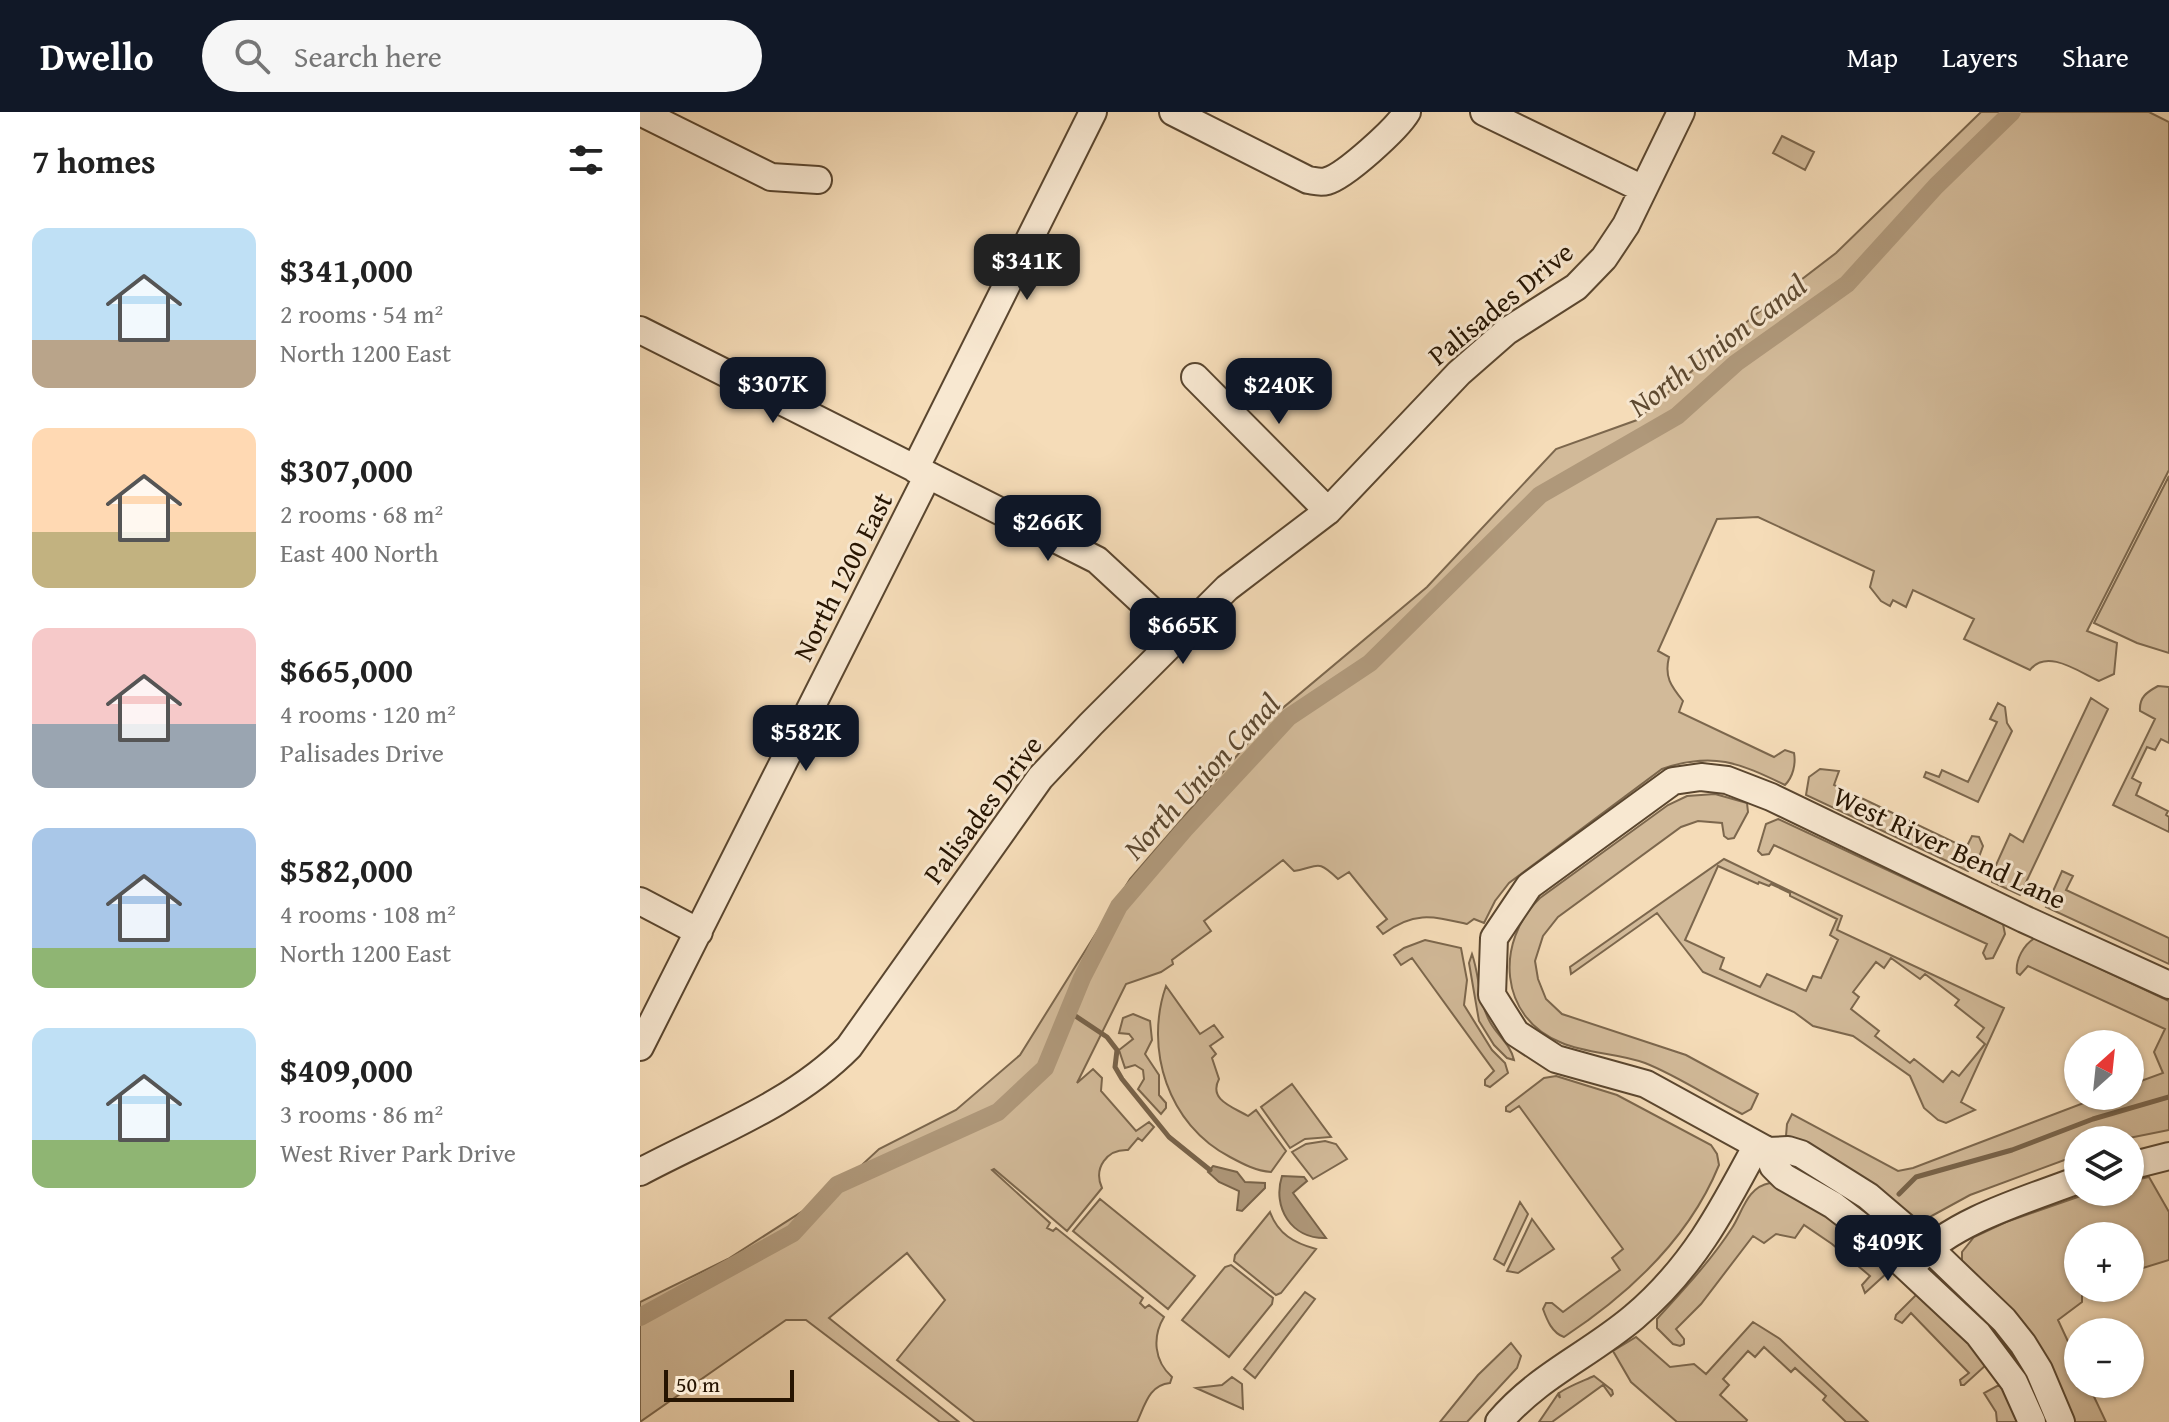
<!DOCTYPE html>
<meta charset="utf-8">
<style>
body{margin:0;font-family:"Gentium Book Plus",serif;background:#f6f6f6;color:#222;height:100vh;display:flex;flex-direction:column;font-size:30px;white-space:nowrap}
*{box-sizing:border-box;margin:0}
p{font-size:26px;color:#767676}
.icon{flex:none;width:44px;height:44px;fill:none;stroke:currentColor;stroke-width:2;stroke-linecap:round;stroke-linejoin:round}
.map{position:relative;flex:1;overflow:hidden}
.sheet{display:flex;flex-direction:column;background:#fff;width:640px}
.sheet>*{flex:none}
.needle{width:52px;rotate:27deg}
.buttons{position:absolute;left:1424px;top:918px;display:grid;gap:16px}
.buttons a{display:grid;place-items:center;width:80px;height:80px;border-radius:50%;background:#fff;box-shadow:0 2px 6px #0004;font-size:40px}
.scale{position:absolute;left:24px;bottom:20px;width:130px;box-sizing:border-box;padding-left:8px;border:4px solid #261401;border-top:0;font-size:22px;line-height:28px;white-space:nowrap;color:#261401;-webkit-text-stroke:6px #f8e8d1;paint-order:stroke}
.price{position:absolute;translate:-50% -68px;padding:0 18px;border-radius:16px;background:#111827;color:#fff;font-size:26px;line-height:52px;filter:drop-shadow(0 2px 4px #0008)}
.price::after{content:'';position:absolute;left:50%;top:48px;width:24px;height:18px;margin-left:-12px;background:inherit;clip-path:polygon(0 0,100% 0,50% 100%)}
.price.selected{background:#222;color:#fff}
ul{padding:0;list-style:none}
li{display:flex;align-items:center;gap:24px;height:200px;padding:0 32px}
li span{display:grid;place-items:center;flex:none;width:224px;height:160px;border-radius:16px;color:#555}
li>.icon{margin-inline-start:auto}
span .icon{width:96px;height:96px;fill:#fffc;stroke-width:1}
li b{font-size:34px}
h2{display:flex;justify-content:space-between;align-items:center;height:96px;padding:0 32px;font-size:34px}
header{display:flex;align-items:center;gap:48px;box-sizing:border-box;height:112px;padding:0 40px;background:#111827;color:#fff}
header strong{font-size:38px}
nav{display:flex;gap:44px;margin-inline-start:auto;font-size:28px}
.search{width:560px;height:72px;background:#f6f6f6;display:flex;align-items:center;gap:20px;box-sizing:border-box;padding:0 28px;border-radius:44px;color:#767676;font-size:30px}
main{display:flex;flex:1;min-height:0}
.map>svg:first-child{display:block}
.green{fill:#d2ba99;stroke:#7c674d;stroke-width:2;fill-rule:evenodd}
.water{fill:#af987a;stroke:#78634a;stroke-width:2}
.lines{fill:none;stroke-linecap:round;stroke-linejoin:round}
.stream{stroke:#78634a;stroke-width:5}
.canal{stroke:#af987a;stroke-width:18}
.minor-casing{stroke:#5a462f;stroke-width:30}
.minor{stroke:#f8e8d1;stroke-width:26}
.labels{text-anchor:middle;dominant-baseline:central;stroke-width:6;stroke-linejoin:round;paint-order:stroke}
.street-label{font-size:28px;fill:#261401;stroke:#f8e8d1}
.water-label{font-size:30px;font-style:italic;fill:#5d4931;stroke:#f8e8d1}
</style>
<header>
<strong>Dwello</strong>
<div class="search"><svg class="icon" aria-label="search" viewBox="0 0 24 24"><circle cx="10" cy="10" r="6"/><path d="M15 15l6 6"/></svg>Search here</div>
<nav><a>Map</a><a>Layers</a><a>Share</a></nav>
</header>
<main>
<section class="sheet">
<h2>7 homes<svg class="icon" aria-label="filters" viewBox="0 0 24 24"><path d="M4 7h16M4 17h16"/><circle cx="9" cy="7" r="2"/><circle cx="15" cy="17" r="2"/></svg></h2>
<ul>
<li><span style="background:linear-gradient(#bfe0f5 70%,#b9a48a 0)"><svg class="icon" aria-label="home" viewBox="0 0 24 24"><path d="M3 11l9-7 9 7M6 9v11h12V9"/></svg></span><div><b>$341,000</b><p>2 rooms · 54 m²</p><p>North 1200 East</p></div></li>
<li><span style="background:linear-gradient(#ffd9b3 65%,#c2b280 0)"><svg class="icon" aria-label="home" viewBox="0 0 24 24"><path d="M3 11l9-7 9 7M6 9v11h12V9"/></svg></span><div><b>$307,000</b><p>2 rooms · 68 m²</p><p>East 400 North</p></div></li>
<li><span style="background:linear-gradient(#f6c9c9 60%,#9aa5b1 0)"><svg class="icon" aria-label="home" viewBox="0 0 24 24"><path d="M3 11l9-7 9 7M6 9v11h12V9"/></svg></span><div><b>$665,000</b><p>4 rooms · 120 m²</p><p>Palisades Drive</p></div></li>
<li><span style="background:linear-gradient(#a9c7e8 75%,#8fb573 0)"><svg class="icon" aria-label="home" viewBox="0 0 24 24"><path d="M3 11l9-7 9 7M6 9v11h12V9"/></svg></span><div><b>$582,000</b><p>4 rooms · 108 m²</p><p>North 1200 East</p></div></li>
<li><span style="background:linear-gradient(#bfe0f5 70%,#8fb573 0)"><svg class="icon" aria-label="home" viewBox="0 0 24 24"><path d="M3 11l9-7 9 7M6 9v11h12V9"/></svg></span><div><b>$409,000</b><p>3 rooms · 86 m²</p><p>West River Park Drive</p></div></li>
</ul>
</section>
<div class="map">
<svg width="1529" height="1310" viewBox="0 0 1529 1310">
<rect width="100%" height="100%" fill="#f5dcb8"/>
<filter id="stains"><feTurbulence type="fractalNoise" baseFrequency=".0025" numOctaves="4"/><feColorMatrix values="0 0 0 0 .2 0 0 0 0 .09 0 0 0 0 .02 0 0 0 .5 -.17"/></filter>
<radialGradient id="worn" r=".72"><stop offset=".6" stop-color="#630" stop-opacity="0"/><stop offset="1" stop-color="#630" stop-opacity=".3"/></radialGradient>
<path class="green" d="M1341,0H1509L1529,10V358L1447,519L1477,531L1474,562L1459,569C1439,560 1407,536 1390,558L1324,527L1334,507L1273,478L1266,495L1253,488L1250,494L1241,489L1230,475L1234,459L1118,405L1077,407L1018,539L1029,545C1024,565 1031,574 1043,589L1039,600L1134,645L1145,638L1154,641C1156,652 1153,665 1145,673C1099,651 1073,639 1022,657L869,771L855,789L844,811L834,807L827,812C792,804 774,799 743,822L737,815L747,807L709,760L698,767C676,746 679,755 654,759L643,748L564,809L571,819L532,848L533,852L521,860L486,872L437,971L453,957L462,966L461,979L496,1019L509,1010L514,1015L502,1029L498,1026L488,1038C467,1037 453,1056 462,1076L427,1119L354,1057L352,1058L410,1111L407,1116L413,1119L416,1116L503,1186L500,1191L505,1196L509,1193L524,1205C512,1225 514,1249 532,1265L530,1271C509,1273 505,1293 497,1310H335L257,1248L305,1188L267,1141L189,1206L319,1310H300L166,1208H146L0,1310V1190L88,1147L194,1079L239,1037L316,998L380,943L490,767L626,610L787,475L916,337L997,308L1110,207L1196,141Z
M1142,24L1174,40L1165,58L1133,41Z
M1529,364V541L1497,531L1454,511Z
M1518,574L1529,575V631L1521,627L1515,638L1507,635L1492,666L1501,671L1496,683L1528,699L1526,703L1529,705V720L1473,693L1515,607L1500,599C1499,585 1507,580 1518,574Z
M1451,586L1468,597L1380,783L1352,770L1356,753L1370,722L1383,730Z
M1358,591L1365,595L1367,611L1372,619L1338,690L1284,665L1286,660L1299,665L1302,658L1328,670L1357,610L1350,607Z
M1180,657L1199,659L1194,673L1326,736L1332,724L1339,725L1343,734L1339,745L1328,759L1166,683L1169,665Z
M1075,682L1107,691L1108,700L1094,726L1088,727L1084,724L1082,711L1058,709L1041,715L918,805L903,824L895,849L898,867L906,887L922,902L1046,943L1118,982L1111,997L1102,1002C1070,986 1038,964 1005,951C978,941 948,942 922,931C858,906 855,829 900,786L1028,693L1047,684Z
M1138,707L1363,812L1365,822L1353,846L1346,847L1343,841L1347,832L1134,733L1129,742L1122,743L1118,739L1126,712Z
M1084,747L1202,804L1197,818L1364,896L1321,990L1335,998L1306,1011L1298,1008L1284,996L1270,964L1213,924L1173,914L1154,900L1063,860L1017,801L931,862L930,855ZM1078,754L1118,772L1119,770L1129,774L1131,772L1150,781V784L1197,807L1190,823L1198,828L1181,866L1173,864L1166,879L1127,862L1120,875L1080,857L1084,846L1045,828ZM1251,846L1280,867L1285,862L1319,888L1315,893L1344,916L1337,925L1345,932L1319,964L1312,959L1303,970L1274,947L1270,951L1235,924L1239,919L1211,897L1219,885L1213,880L1236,850L1244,856Z
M1422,759L1433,764L1426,778L1529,826V852L1406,795Z
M1395,826L1529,889V1018L1479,1028H1438V1043L1330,1083L1288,1106L1273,1107L1170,1035L1146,1024L1147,1012L1152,1002L1258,1059L1273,1056L1462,984H1490V973L1523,961L1514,940L1525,917L1388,854L1380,863L1377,861C1375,848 1384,832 1395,826Z
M785,828L821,836L827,868L824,893L852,938L865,951L868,961L850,975L845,973V968L854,959L772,846L761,853L754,843L764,836Z
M832,842C840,865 838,888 850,910C857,923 871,933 874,948L867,946L854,933L839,909L829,851Z
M526,874L560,922L574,913L583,925L570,934L576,942L572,946L579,967C568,988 593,995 608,1004L616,998L646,1039L631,1060C616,1059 603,1052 590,1045C528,1013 504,937 526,874Z
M493,902L510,909L512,928L505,942L519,963V983L526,991V996L521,1002L498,977L504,967L503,958L495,953L485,956L479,938L493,927L489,922L479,921L483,906Z
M916,964L977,983L1071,1033L1077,1042L1079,1053C1049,1127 989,1182 924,1225C912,1221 907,1208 903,1197L906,1191H912L923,1200L980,1158L972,1146L983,1137L879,994L870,1000L866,999V995L904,966Z
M652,972L691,1025L665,1027L650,1036L621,995Z
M685,1029L696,1032L707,1047L673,1067L652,1040L666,1032Z
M1509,1065L1529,1100V1148L1490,1160V1124H1438V1176H1442V1190L1418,1208L1438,1251V1272H1448L1466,1310H1434L1424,1283L1394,1228L1322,1150V1140L1334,1125L1366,1110L1452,1080H1490V1069Z
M1130,1071L1205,1115L1248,1155V1160L1225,1181L1222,1173L1230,1164L1192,1132L1164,1113L1155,1126L1136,1122L1124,1131L1113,1124L1061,1192L1036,1217L1044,1227V1232L1040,1234L1033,1232L1017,1216V1207C1043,1178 1070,1150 1092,1116C1103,1099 1107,1075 1130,1071Z
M460,1087L555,1164L528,1197L433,1119Z
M880,1090L888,1102L864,1153L854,1147Z
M630,1100C638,1122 654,1131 676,1137L641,1181L636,1183L594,1149L595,1143Z
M892,1107L914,1137L878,1161L867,1159Z
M591,1153L633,1186L632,1192L589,1245L542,1208L585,1155Z
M665,1180L675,1187L615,1266L604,1257Z
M1277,1182L1314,1212L1346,1253L1324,1273H1321L1320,1268L1329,1261L1271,1201L1262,1211L1255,1207L1256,1203Z
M1113,1210L1140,1227L1228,1310H1206L1183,1288L1186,1284L1155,1256L1151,1260L1124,1235L1115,1245L1108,1239L1083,1267L1089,1273L1080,1283L1107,1308L1106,1310H1037L991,1270L973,1239L996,1225L1030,1255L1054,1252L1066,1262Z
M871,1231L881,1244L877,1256L827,1310H800L838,1263Z
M954,1264L972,1278L973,1282L971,1284L963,1273L912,1310H899L918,1282L920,1286L919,1281C929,1274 943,1269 954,1264Z
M592,1265L602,1272L603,1297L556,1276L582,1273Z
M1357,1274H1363L1381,1310H1357L1356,1300L1344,1281Z"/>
<path class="water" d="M573,1054L597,1060L605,1070L625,1071V1076L602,1099L597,1098L599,1079L579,1070L568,1060Z
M642,1064L664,1065L667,1069L653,1081L686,1126C651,1127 632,1095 642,1064Z"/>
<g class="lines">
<path class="stream" d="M428,899L467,925L477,938L475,955L482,967L529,1025L570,1058
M1259,1082L1276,1065L1372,1038L1453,1007L1529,985"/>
<path class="canal" d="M0,1205L153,1121L197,1073L358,1000L405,956L442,866L479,794L545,717L649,605L730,551L900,383L1037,304L1096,251L1207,172L1296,74L1372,0"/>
<defs>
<path id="minor" d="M0,0L131,65L178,68
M533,0L668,68C675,69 680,71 687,69C705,64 757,17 767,0
M844,0L1003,77
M0,218L457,448L538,523
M555,265L688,399
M275,357L453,0
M0,789L59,820
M0,935L288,363
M1128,1039L1133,1054L1144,1065L1193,1093L1233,1124L1338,1222L1374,1270L1392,1310
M1490,1054L1529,1044
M0,1060C71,1022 152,993 209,935L400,666L451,612L587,476L688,399L819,261L867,219L936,175L964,146L986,113L1041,0
M1278,1148C1312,1109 1389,1087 1438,1068
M859,1310C899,1263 948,1244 994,1205C1052,1156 1082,1099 1117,1033
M1421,1310L1399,1258L1383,1232L1364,1208L1289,1136L1228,1084L1161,1042L1148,1038L1128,1039L1006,972L916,947L876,921L852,883L854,826L889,774L1033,669L1061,665L1087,668L1131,685L1384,807L1529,873"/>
</defs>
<use href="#minor" class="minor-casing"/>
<use href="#minor" class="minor"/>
</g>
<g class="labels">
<g class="street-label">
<text transform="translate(860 191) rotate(-39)">Palisades Drive</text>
<text transform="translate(202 464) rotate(-63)">North 1200 East</text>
<text transform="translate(342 697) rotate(-53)">Palisades Drive</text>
<text transform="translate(1310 735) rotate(25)">West River Bend Lane</text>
</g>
<g class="water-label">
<text transform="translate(1077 233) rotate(-37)">North Union Canal</text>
<text transform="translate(561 664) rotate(-47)">North Union Canal</text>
</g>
</g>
<rect width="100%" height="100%" filter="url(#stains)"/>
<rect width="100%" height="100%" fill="url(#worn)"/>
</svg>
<div class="buttons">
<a><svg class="needle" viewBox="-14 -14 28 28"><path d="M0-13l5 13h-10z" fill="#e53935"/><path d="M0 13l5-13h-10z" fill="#767676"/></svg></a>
<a><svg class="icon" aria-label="layers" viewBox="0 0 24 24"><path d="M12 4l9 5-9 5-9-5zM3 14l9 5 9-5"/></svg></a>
<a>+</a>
<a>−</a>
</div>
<div class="scale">50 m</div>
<b class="price selected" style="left:387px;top:190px">$341K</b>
<b class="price" style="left:133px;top:313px">$307K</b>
<b class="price" style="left:639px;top:314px">$240K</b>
<b class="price" style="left:408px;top:451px">$266K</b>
<b class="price" style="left:543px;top:554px">$665K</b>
<b class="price" style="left:166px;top:661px">$582K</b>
<b class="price" style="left:1248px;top:1171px">$409K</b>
</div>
</main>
